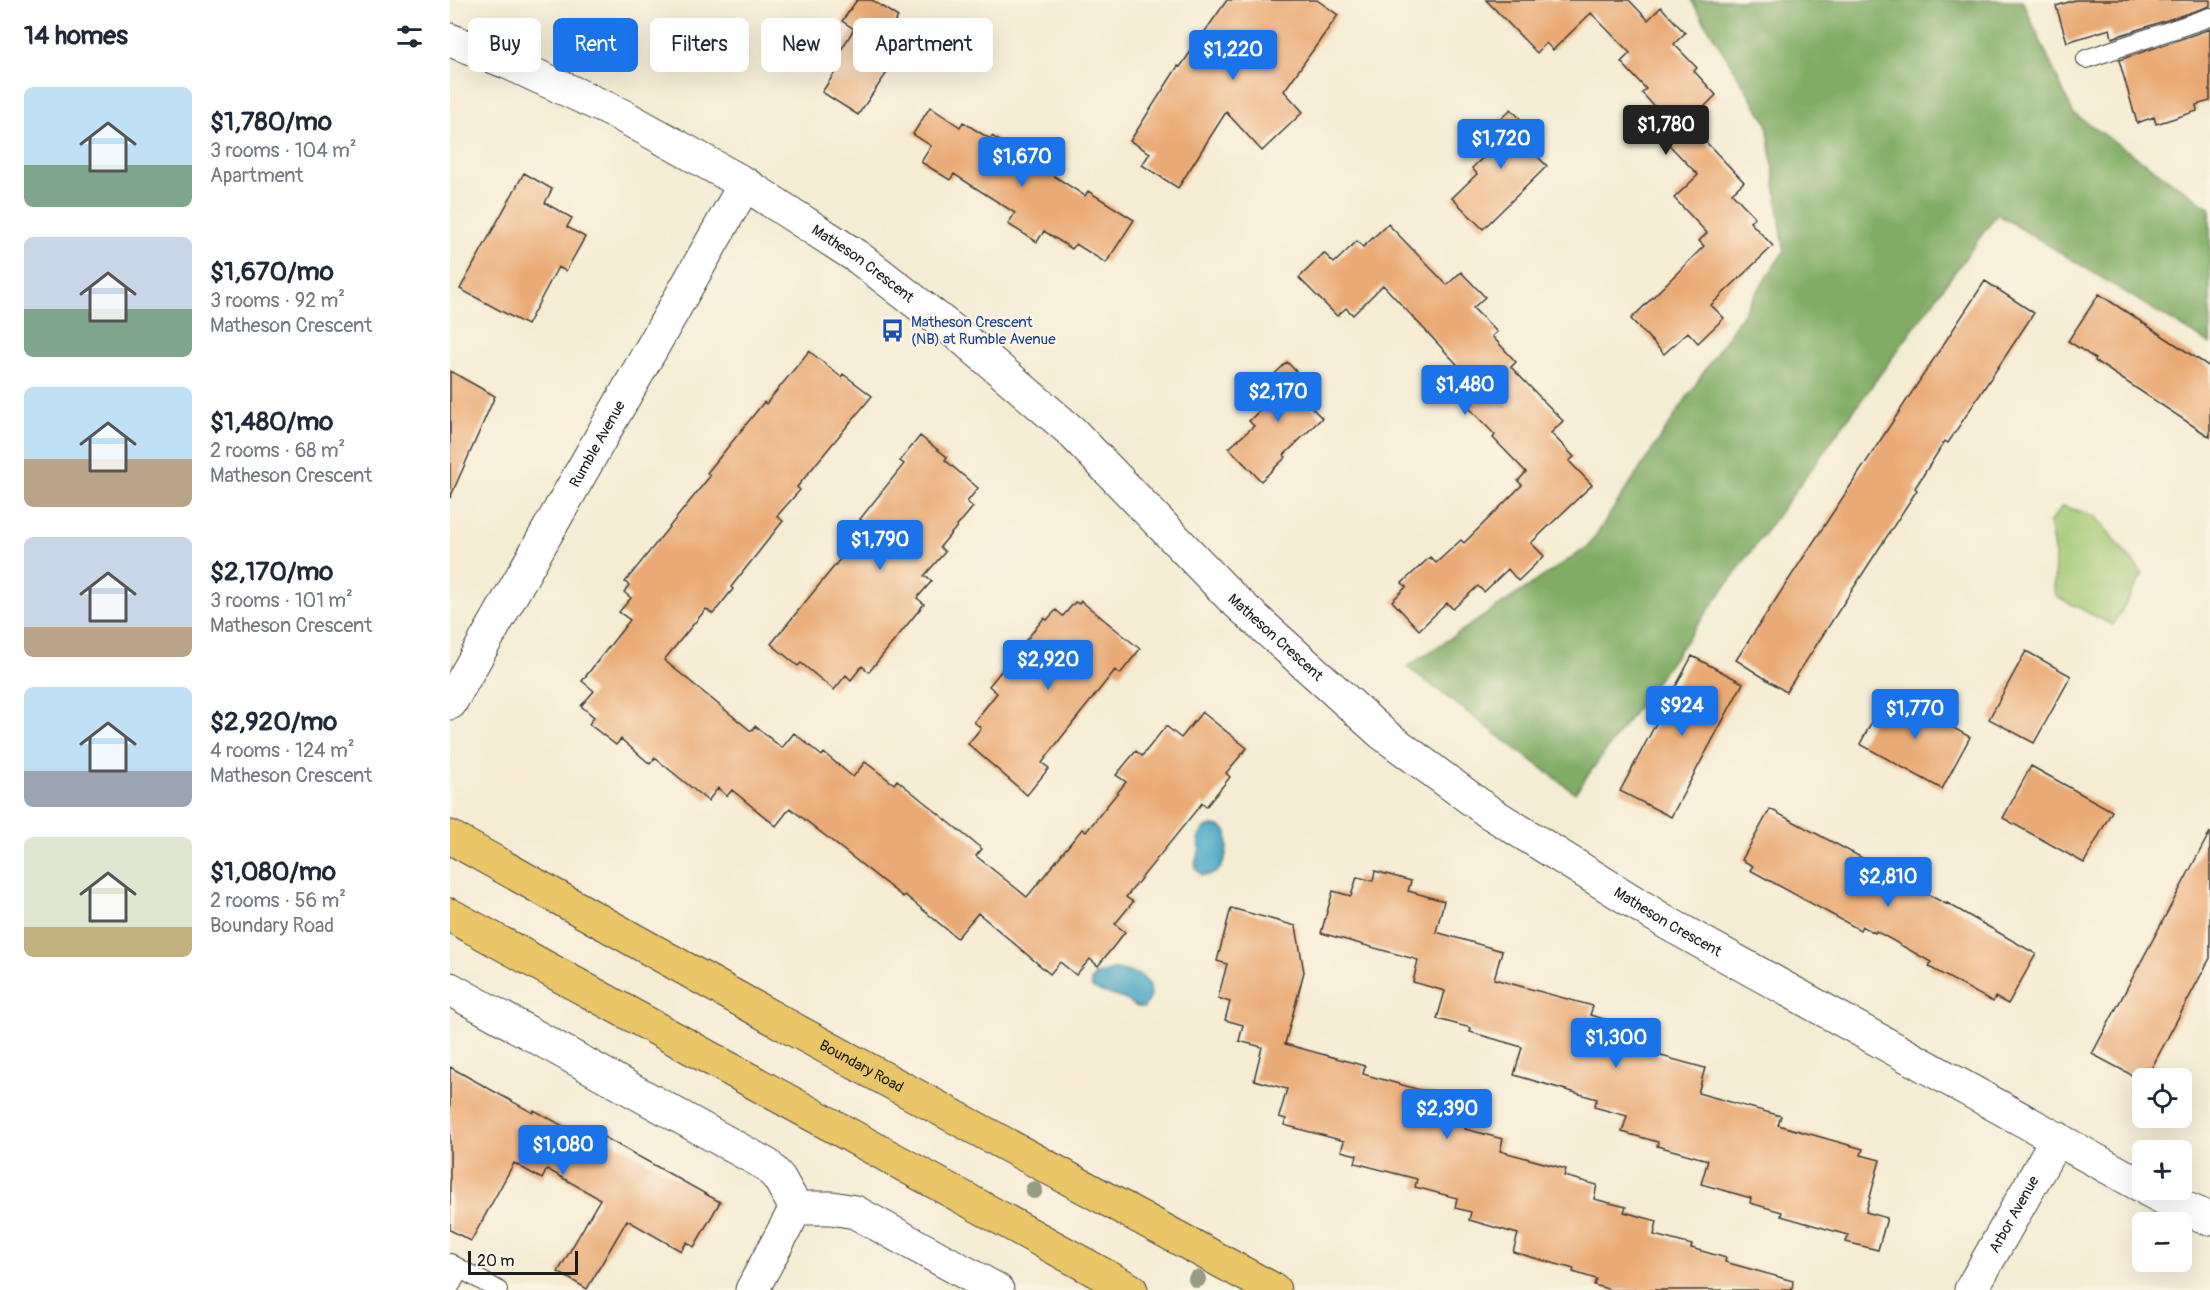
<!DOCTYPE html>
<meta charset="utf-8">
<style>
body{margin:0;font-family:Pangolin,sans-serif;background:#f6f6f7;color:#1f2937;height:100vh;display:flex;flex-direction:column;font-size:22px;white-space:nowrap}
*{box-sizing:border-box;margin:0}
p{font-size:20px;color:#747a83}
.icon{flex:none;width:33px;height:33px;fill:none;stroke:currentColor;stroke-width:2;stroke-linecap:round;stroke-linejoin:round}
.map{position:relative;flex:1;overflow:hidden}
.details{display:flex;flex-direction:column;background:#fff;width:450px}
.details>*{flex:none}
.banner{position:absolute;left:18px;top:18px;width:570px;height:54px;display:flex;gap:12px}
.buttons{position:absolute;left:1682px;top:1068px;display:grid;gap:12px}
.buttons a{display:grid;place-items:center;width:60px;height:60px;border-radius:9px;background:#fff;box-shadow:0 6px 24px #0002;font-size:30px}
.scale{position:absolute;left:18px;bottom:15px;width:110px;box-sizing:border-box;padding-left:6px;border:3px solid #1c1c1c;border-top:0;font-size:16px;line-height:21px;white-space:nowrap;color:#1c1c1c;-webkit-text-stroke:4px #fcf5e5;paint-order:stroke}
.price{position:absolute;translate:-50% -51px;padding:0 14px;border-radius:6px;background:#1a73e8;color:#fff;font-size:20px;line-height:39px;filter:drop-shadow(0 2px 3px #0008)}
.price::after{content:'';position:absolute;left:50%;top:36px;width:18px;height:14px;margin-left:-9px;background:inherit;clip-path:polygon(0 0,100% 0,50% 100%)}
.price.selected{background:#222;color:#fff}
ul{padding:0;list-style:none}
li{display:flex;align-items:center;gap:18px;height:150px;padding:0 24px}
li span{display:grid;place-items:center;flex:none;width:168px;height:120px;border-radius:9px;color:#555}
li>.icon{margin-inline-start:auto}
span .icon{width:72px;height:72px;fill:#fffc;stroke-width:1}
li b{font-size:26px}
h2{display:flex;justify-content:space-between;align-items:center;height:72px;padding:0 24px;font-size:26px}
.chip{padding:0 21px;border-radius:9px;background:#fff;box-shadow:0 6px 24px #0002;font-size:21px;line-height:54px}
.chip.selected{background:#1a73e8;color:#fff}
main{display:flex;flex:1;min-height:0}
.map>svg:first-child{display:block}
.green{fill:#a1c873;stroke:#5e7248;stroke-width:1.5}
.forest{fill:#80ac65;stroke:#4e6440;stroke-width:1.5}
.water{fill:#46a6c5;stroke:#316170;stroke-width:1.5}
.building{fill:#eaaa74}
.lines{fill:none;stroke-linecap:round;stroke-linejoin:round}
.lane-casing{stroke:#3c3b37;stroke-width:20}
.street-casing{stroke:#3c3b37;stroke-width:35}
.primary-casing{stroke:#3c3b37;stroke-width:35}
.lane{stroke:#fff;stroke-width:18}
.street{stroke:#fff;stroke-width:33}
.primary{stroke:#eac669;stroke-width:33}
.tree{fill:#979b7f}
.labels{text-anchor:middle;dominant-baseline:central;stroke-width:4.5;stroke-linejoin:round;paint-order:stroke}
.street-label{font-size:15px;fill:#1c1c1c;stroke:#fcf5e5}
.transit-label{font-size:15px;fill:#164399;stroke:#fcf5e5;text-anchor:start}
</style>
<main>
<section class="details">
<h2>14 homes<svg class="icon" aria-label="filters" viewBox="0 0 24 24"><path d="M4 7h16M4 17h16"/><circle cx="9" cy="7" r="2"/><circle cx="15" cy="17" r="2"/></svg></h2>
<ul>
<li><span style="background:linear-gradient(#bfe0f5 65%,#7fa58c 0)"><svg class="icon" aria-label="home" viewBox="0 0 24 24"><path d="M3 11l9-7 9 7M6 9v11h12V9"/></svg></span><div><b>$1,780/mo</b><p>3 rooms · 104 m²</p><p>Apartment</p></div></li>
<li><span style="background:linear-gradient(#c9d6e8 60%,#7fa58c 0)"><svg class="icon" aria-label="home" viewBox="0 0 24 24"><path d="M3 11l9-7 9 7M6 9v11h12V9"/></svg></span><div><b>$1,670/mo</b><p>3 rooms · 92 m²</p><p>Matheson Crescent</p></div></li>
<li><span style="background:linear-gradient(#bfe0f5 60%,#b9a48a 0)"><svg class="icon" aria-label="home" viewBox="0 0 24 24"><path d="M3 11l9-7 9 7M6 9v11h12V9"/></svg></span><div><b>$1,480/mo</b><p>2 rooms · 68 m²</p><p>Matheson Crescent</p></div></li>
<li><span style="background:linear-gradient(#c9d6e8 75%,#b9a48a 0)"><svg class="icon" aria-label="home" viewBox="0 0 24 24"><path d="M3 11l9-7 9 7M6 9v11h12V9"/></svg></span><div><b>$2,170/mo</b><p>3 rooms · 101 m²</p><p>Matheson Crescent</p></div></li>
<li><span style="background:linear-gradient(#bfe0f5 70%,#9aa5b1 0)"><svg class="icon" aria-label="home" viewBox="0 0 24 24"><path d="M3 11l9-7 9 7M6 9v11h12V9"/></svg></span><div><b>$2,920/mo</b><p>4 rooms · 124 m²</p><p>Matheson Crescent</p></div></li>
<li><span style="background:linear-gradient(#dfe7d0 75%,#c2b280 0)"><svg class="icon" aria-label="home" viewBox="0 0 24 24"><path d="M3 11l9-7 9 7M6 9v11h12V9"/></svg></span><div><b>$1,080/mo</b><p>2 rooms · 56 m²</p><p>Boundary Road</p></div></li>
</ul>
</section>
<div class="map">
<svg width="1760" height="1290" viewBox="0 0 1760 1290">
<rect width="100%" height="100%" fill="#fcf5e5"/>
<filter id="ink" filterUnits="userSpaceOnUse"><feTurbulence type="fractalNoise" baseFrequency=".0167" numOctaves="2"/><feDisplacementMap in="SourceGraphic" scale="12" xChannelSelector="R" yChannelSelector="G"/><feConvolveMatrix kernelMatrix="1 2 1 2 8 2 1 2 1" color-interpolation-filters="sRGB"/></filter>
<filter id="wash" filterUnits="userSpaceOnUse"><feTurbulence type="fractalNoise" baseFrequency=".008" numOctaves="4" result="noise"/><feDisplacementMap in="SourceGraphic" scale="24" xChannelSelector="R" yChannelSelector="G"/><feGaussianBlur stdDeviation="1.35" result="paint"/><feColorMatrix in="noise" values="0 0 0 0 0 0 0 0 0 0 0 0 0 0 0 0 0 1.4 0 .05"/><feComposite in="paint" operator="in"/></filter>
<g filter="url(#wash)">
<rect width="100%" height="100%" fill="#f4ecd3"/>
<path class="green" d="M1613,506L1645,516L1693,574L1663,625L1607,597L1604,591L1605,556L1599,523Z"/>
<path class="forest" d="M1241,0H1572L1623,113L1760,208V344L1547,214L1125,793L957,667L1138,547L1334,251L1317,123Z"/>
<path class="water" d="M763,826L771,827L777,832C779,850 775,878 752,875L746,869L745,863L750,849L748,839L754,828Z
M667,969L690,975L700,985V997L694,1008C683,1008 681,1001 671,998C660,994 652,993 642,988L641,981L645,975Z"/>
<g id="blocks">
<path class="building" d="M407,0H422L448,17L440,29L458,42L408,115L372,92L392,62L386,58L404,29L392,21Z
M777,0H867L888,15L834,91L853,112L812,151L776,112L728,188L692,165L700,153L680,141L728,66L730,67Z
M1036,0H1179L1198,20L1211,7L1235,33L1224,44L1247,68L1244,71L1266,95L1238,123L1294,182L1282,193L1305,217L1300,222L1323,246L1261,305L1274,318L1248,343L1238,332L1214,354L1181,319L1254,246L1249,241L1257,233L1224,198L1248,175L1202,127L1213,116L1192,93L1196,89L1171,62L1180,53L1141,13L1103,50L1096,43L1087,53Z
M1625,0H1760V6L1662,38L1660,29L1617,42L1606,6Z
M1760,29V101L1746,105L1747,111L1706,124L1704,117L1687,123L1669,60Z
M480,107L510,127L513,122L540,139L542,136L635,196L638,191L684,220L656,263L626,244L622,249L594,231L587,242L558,224L565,213L504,174L500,180L471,162L481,146L463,134Z
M1061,109L1091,141L1081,150L1097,166L1033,229L1002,198L1027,174L1022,168L1045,146L1034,135Z
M74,173L102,189L95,203L122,218L117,227L135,237L116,271L108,267L77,325L10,289Z
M938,224L997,285L1011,272L1035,297L1023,308L1047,332L1042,336L1066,362L1061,367L1113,421L1101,433L1124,457L1119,461L1142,485L1081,543L1094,556L1068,581L1058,569L1034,592L1028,586L1003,609L997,603L969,630L942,601L956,587L952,583L980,557L986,563L1011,540L1014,543L1072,485L1068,481L1076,472L1043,438L1045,435L1003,391L1018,376L933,285L903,315L896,308L887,316L849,278L874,253L884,263L907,241L913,247Z
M1535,281L1584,313L1498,443L1495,441L1465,488L1467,490L1336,692L1286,660Z
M1649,294L1760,367V437L1645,361L1646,359L1618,341Z
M359,351L391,377L393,374L422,396L347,487L350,490L327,516L333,521L281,587L283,589L263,614L256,609L214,660L301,731L305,726L332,748L344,733L372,756L374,753L403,777L415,762L444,784L447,780L532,849L526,856L577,897L632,829L636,832L676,782L666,775L686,751L692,756L716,726L731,738L752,712L797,748L776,773L780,777L756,807L752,803L676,897L683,902L665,924L675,932L648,966L640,959L626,975L610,962L600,974L528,913L507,938L455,895L453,897L340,808L326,826L282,790L277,796L268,788L258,801L205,758L200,764L171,739L166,745L139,724L144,717L131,706L144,691L132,681L180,620L169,612L181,598L174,592L179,585L175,582L260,476L257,473L314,402L316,404Z
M837,362L867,393L857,403L872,418L834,455L836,457L811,481L779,448L804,426L799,421L822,398L811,387Z
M0,371L45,396L0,498Z
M470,436L497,457L495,460L528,488L517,502L523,507L490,547L495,552L474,576L482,581L467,598L474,604L419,672L412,666L401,680L396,675L384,690L351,663L348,666L321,644L418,525L410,519L454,464L450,461Z
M631,601L690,649L670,674L665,670L611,738L592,763L599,768L577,795L518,744L531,728L524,722L547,693L539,686L594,618L597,620L606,610L613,616L625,602L629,604Z
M1576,651L1621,676L1584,743L1539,719Z
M1242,656L1293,683L1221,817L1170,791Z
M1438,692L1520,737L1492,789L1410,744Z
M1581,766L1662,811L1634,863L1553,818Z
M1320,809L1422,863L1421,865L1496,904L1497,903L1586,954L1558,1004L1545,997L1543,1002L1479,967L1481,962L1426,931L1425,933L1412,926L1410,930L1300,870L1303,866L1292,860Z
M1760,832V958L1701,1069L1698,1068L1691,1080L1642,1054Z
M925,871L961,881L958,891L994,901L986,932L1052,951L1044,979L1143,1006L1140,1015L1176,1025L1171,1045L1255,1068L1248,1093L1331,1116L1328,1125L1413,1149L1411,1155L1430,1160L1416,1212L1437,1218L1428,1250L1396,1242L1398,1235L1331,1216L1332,1212L1300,1203L1301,1198L1251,1184L1258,1160L1207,1146L1208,1142L1172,1132L1177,1116L1144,1107L1147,1099L1064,1075L1072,1047L1020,1032L1021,1028L987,1019L995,991L963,982L968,960L871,933L883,891L901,896L907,877L923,881Z
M781,908L846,926L854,972L835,1044L915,1066L913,1074L988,1095L985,1106L1018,1115L1015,1129L1053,1139L1050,1151L1116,1169L1114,1176L1147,1185L1144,1199L1176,1207L1174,1212L1207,1221L1204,1235L1242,1245L1241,1248L1276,1258L1275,1262L1343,1281L1342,1290H1161L1144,1285L1146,1279L1123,1272L1124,1269L1063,1252L1068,1234L1019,1220L1021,1212L1005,1208L1007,1198L965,1187L967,1179L905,1163L907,1155L891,1151L894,1141L834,1125L836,1119L829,1117L837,1089L804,1080L812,1047L789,1041L793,1025L775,1020L780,1002L768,998L777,964L767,961Z
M0,1067L83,1113L84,1110L133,1137L138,1128L270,1202L244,1247L237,1242L231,1251L177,1220L137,1289L108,1272L150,1199L97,1169L92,1179L64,1163L21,1241L0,1230Z"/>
</g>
</g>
<g filter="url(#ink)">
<use href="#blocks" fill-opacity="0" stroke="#3c3b37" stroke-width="1.5"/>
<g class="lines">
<defs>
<path id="lane" d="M1636,59L1760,17
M0,1263L48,1290
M0,1287L10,1269"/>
<g id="street">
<path id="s1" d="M0,40L59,63L171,115L295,184L409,258L515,340L621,431L781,597L933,734L1039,812L1219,924L1692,1186"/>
<path id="s2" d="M0,703L295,184"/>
<path d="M0,989L317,1165L329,1178L346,1208H382L405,1212L547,1290"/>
<path d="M1698,1190L1725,1204L1760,1219"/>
<path d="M302,1290L346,1208"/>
<path id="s3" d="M1521,1290L1607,1138"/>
</g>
<g id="primary">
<path id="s4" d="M0,837L332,1023L824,1290"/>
<path d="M0,915L681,1290"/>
</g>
</defs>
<use href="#lane" class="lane-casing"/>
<use href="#street" class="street-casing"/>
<use href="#primary" class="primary-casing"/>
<use href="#lane" class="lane"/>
<use href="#street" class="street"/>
<use href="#primary" class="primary"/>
</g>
<g class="tree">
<circle cx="584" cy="1190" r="9"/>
<circle cx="747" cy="1279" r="9"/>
</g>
</g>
<defs>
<symbol id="bus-bare" viewBox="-9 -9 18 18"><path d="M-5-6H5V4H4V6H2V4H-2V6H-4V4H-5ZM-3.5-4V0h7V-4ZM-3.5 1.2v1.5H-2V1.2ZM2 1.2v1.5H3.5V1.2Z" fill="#1a4fb4" stroke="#fcf5e5" stroke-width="2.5" paint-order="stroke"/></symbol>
</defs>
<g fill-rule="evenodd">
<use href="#bus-bare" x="426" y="314" width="33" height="33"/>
</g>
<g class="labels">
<g class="street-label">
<text stroke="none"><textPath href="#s1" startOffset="471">Matheson Crescent</textPath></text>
<text stroke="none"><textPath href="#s2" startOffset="298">Rumble Avenue</textPath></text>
<text stroke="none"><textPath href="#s1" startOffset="1029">Matheson Crescent</textPath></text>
<text stroke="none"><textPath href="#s1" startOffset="1515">Matheson Crescent</textPath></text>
<text stroke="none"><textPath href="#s4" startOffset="471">Boundary Road</textPath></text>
<text stroke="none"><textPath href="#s3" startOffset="87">Arbor Avenue</textPath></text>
</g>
<g class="transit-label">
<text x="461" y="322">Matheson Crescent<tspan x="461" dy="17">(NB) at Rumble Avenue</tspan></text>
</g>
</g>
</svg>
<div class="buttons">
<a><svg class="icon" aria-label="locate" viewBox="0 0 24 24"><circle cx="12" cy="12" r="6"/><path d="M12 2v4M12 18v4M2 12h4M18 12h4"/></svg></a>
<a>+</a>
<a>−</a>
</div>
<div class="scale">20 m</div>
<b class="price" style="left:783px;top:81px">$1,220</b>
<b class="price selected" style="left:1216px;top:156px">$1,780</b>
<b class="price" style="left:1051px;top:170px">$1,720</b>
<b class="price" style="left:572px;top:188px">$1,670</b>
<b class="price" style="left:1015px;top:416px">$1,480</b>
<b class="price" style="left:828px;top:423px">$2,170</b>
<b class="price" style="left:430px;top:571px">$1,790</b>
<b class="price" style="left:598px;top:691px">$2,920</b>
<b class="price" style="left:1232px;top:737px">$924</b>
<b class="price" style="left:1465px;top:740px">$1,770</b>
<b class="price" style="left:1438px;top:908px">$2,810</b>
<b class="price" style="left:1166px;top:1069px">$1,300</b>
<b class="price" style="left:997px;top:1140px">$2,390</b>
<b class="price" style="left:113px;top:1176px">$1,080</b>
<div class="banner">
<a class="chip">Buy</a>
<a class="chip selected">Rent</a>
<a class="chip">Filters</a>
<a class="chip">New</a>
<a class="chip">Apartment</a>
</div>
</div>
</main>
